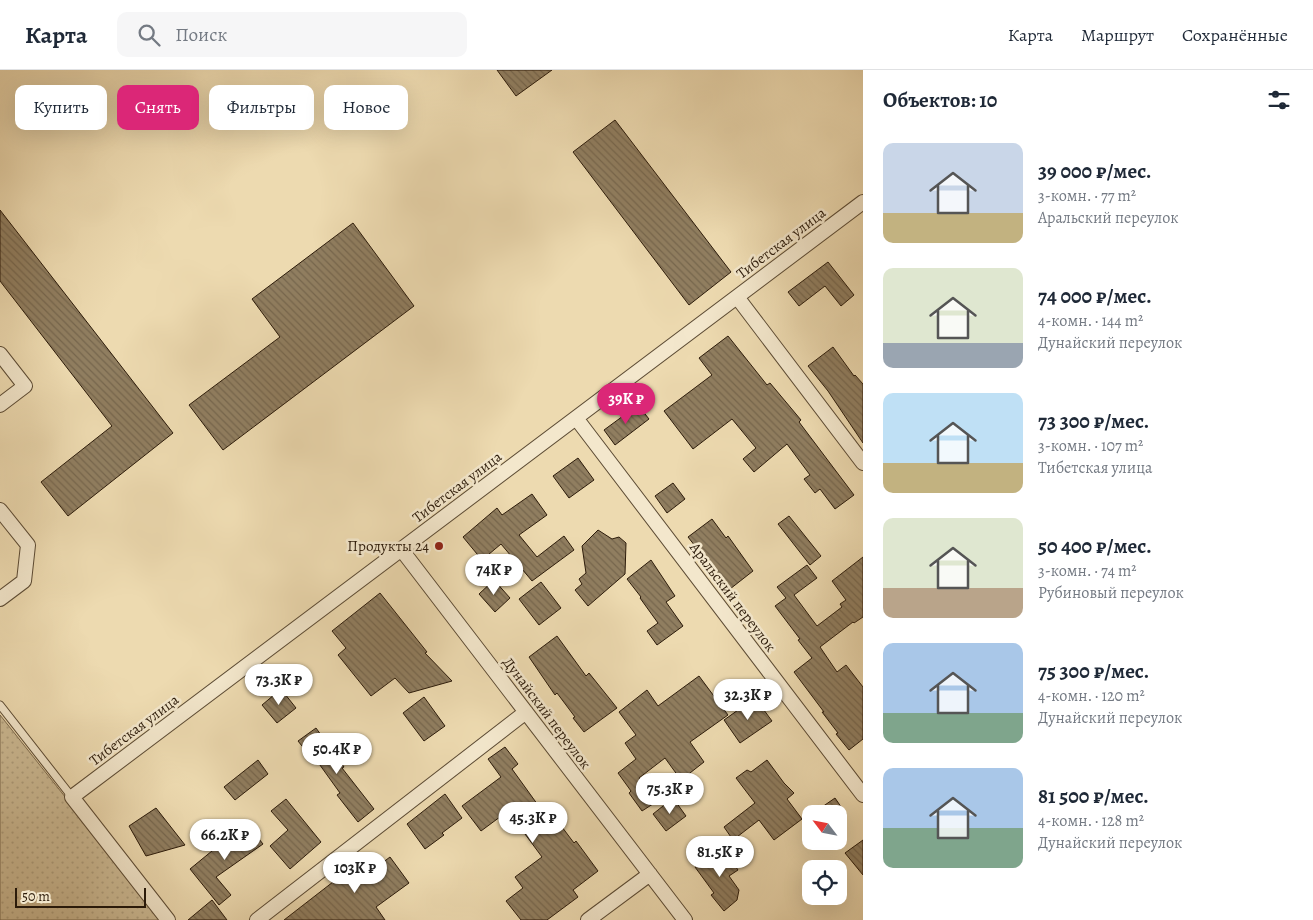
<!DOCTYPE html>
<html lang="ru">
<meta charset="utf-8">
<style>
body{margin:0;font-family:Alegreya,serif;background:#f6f6f7;color:#1f2937;height:100vh;display:flex;flex-direction:column;font-size:19px;white-space:nowrap}
*{box-sizing:border-box;margin:0}
p{font-size:16px;color:#747a83}
.icon{flex:none;width:28px;height:28px;fill:none;stroke:currentColor;stroke-width:2;stroke-linecap:round;stroke-linejoin:round}
.map{position:relative;flex:1;overflow:hidden}
.sheet{display:flex;flex-direction:column;background:#fff;width:450px}
.sheet>*{flex:none}
.hud{position:absolute;left:15px;top:15px;width:475px;height:45px;display:flex;gap:10px}
.needle{width:32px;rotate:302deg}
.tools{position:absolute;left:802px;top:735px;display:grid;gap:10px}
.tools a{display:grid;place-items:center;width:45px;height:45px;border-radius:10px;background:#fff;box-shadow:0 5px 20px #0002;font-size:25px}
.scale{position:absolute;left:15px;bottom:12px;width:131px;box-sizing:border-box;padding-left:5px;border:2px solid #2c1b0a;border-top:0;font-size:14px;line-height:18px;white-space:nowrap;color:#2c1b0a;-webkit-text-stroke:4px #f3e7cc;paint-order:stroke}
.price{position:absolute;translate:-50% -42px;padding:0 11px;border-radius:18px;background:#fff;color:#222;font-size:16px;line-height:32px;filter:drop-shadow(0 1px 2px #0008)}
.price::after{content:'';position:absolute;left:50%;top:30px;width:15px;height:11px;margin-left:-8px;background:inherit;clip-path:polygon(0 0,100% 0,50% 100%)}
.price.on{background:#db2777;color:#fff}
ul{padding:0;list-style:none}
li{display:flex;align-items:center;gap:15px;height:125px;padding:0 20px}
li span{display:grid;place-items:center;flex:none;width:140px;height:100px;border-radius:10px;color:#555}
li>.icon{margin-inline-start:auto}
span .icon{width:60px;height:60px;fill:#fffc;stroke-width:1}
li b{font-size:21px}
h2{display:flex;justify-content:space-between;align-items:center;height:60px;padding:0 20px;font-size:21px}
.pill{padding:0 18px;border-radius:10px;background:#fff;box-shadow:0 5px 20px #0002;font-size:18px;line-height:45px}
.pill.on{background:#db2777;color:#fff}
header{display:flex;align-items:center;gap:30px;box-sizing:border-box;height:70px;padding:0 25px;background:#fff;border-bottom:1px solid #e0e1e3}
header strong{font-size:24px}
nav{display:flex;gap:28px;margin-inline-start:auto;font-size:18px}
.search{width:350px;height:45px;background:#f6f6f7;display:flex;align-items:center;gap:12px;box-sizing:border-box;padding:0 18px;border-radius:10px;color:#747a83;font-size:19px}
main{display:flex;flex:1;min-height:0}
.map>svg:first-child{display:block}
.grass{fill:url(#grass-dots);stroke:#7c6a4f}
.building{fill:url(#building-back-hatch);stroke:#2c1b0a}
.lines{fill:none;stroke-linecap:round;stroke-linejoin:round}
.service-casing{stroke:#5c4b34;stroke-width:9}
.minor-casing{stroke:#5c4b34;stroke-width:16}
.service{stroke:#f3e7cc;stroke-width:7}
.minor{stroke:#f3e7cc;stroke-width:14}
.poi-dot{fill:#8f2418;stroke:#f3e7cc;stroke-width:2}
.labels{text-anchor:middle;dominant-baseline:central;stroke-width:5;stroke-linejoin:round;paint-order:stroke}
.street-label{font-size:15px;fill:#2c1b0a;stroke:#f3e7cc}
.poi-label{font-size:15px;fill:#2c1b0a;stroke:#f3e7cc;text-anchor:end}
</style>
<header>
<strong>Карта</strong>
<div class="search"><svg class="icon" aria-label="search" viewBox="0 0 24 24"><circle cx="10" cy="10" r="6"/><path d="M15 15l6 6"/></svg>Поиск</div>
<nav><a>Карта</a><a>Маршрут</a><a>Сохранённые</a></nav>
</header>
<main>
<div class="map">
<svg width="863" height="850" viewBox="0 0 863 850">
<defs>
<pattern id="grass-dots" width="8" height="8" patternUnits="userSpaceOnUse" patternTransform="scale(1.25)"><rect width="8" height="8" fill="#ccba94"/><path d="M2 2h.1M6 6h.1" fill="none" stroke="#af9f7e" stroke-width="1.8" stroke-linecap="round"/></pattern>
<pattern id="building-back-hatch" width="6" height="6" patternUnits="userSpaceOnUse" patternTransform="scale(1.25)"><rect width="6" height="6" fill="#907e60"/><path d="M-1 5l2 2M0 0l6 6M5-1l2 2" fill="none" stroke="#76664d"/></pattern>
</defs>
<rect width="100%" height="100%" fill="#eddab0"/>
<filter id="stains"><feTurbulence type="fractalNoise" baseFrequency=".004" numOctaves="4"/><feColorMatrix values="0 0 0 0 .2 0 0 0 0 .09 0 0 0 0 .02 0 0 0 .5 -.17"/></filter>
<radialGradient id="worn" r=".72"><stop offset=".6" stop-color="#630" stop-opacity="0"/><stop offset="1" stop-color="#630" stop-opacity=".3"/></radialGradient>
<path class="grass" d="M0,645L163,850H0Z"/>
<path class="building" d="M497,0H552L516,26Z
M615,50L731,202L689,235L573,82Z
M0,140L173,363L68,446L41,412L112,356L0,211Z
M353,153L414,236L223,380L189,335L280,267L252,229Z
M828,192L854,225L841,236L825,216L799,236L788,222Z
M728,266L767,315L770,313L801,350L799,352L854,425L835,439L820,419L815,423L804,409L810,405L787,374L754,402L743,389L756,378L732,349L693,379L664,341L712,305L699,288Z
M833,277L854,306L855,305L863,314V373L828,321L808,296Z
M638,335L649,349L615,375L604,360Z
M578,388L594,410L569,428L553,406Z
M673,413L685,429L667,443L655,426Z
M532,424L547,445L519,465L537,487L564,466L574,480L532,511L501,474L482,490L463,467L497,438L502,445Z
M789,446L821,486L810,495L778,454Z
M712,449L726,468L728,466L753,501L730,519L701,480L699,481L688,467Z
M598,460L612,469L619,467L626,473L625,504L588,536L575,520L582,514L579,509L586,503L582,476Z
M863,487V547L854,553L853,552L820,577L837,602L846,595L863,617V669L849,680L836,664L838,663L822,642H824L794,602L812,588L798,570L800,569L775,536L786,528L777,517L807,495L817,508L794,525L817,556L842,537L840,534L846,530L832,511Z
M651,490L675,526L666,532L683,556L657,575L647,561L658,553L640,528L641,527L627,509Z
M494,510L510,528L495,542L479,524Z
M541,512L561,538L539,555L519,529Z
M380,523L427,582L425,583L452,611L409,623L395,608L371,626L338,585L346,578L332,561Z
M557,566L586,606L589,603L617,638L584,662L573,648L575,647L557,623L555,625L529,587Z
M699,606L728,645L690,672L704,692L681,710L665,688L639,708L656,732L642,741L629,723L631,721L618,703L636,689L625,673L636,665L619,642L647,620L658,636Z
M281,619L296,638L277,653L262,635Z
M424,627L445,656L424,671L403,643Z
M755,628L772,651L740,673L724,650Z
M316,658L344,697L342,698L374,739L358,752L337,725L340,723L312,684L310,686L298,671Z
M505,677L518,694L512,699L548,749L553,745L574,773L576,771L598,801L573,820L578,827L547,850H521L506,831L523,818L515,807L542,787L508,741L481,761L462,736L501,707L488,689Z
M258,690L268,704L235,730L224,717Z
M767,690L784,713L794,723L787,729L802,749L774,770L759,750L733,770L724,757L755,733L736,708L747,700L751,702Z
M445,724L462,748L442,763L444,765L425,779L407,754Z
M673,728L686,746L666,761L653,744Z
M835,728L846,744H812Z
M286,729L321,772L290,799L270,776L288,760L271,741Z
M156,738L185,775L146,786L129,756Z
M246,753L263,774L216,807L231,825L219,835L190,799Z
M863,770V805L845,783Z
M722,777L738,800L729,806L739,820L737,830L724,841L711,825L714,823L695,797Z
M369,784L378,796L390,787L409,813L376,837L385,850H284Z
M212,830L227,850H188Z"/>
<g class="lines">
<defs>
<path id="service" d="M0,635L72,727"/>
<path id="minor" d="M737,227L863,393
M0,284L25,316L0,335
M576,348L863,725
M0,440L28,475L24,511L0,529
M401,479L685,850
M168,850L72,727L863,132
M257,850L526,642
M588,850L650,804"/>
</defs>
<use href="#service" class="service-casing"/>
<use href="#minor" class="minor-casing"/>
<use href="#service" class="service"/>
<use href="#minor" class="minor"/>
</g>
<circle class="poi-dot" cx="439" cy="476" r="5"/>
<g class="labels">
<g class="street-label">
<text transform="translate(781 173) rotate(-37)">Тибетская улица</text>
<text transform="translate(457 417) rotate(-37)">Тибетская улица</text>
<text transform="translate(733 527) rotate(53)">Аральский переулок</text>
<text transform="translate(547 643) rotate(53)">Дунайский переулок</text>
<text transform="translate(134 660) rotate(-37)">Тибетская улица</text>
</g>
<g class="poi-label">
<text x="429" y="476">Продукты 24</text>
</g>
</g>
<rect width="100%" height="100%" filter="url(#stains)"/>
<rect width="100%" height="100%" fill="url(#worn)"/>
</svg>
<div class="tools">
<a><svg class="needle" viewBox="-14 -14 28 28"><path d="M0-13l5 13h-10z" fill="#e53935"/><path d="M0 13l5-13h-10z" fill="#747a83"/></svg></a>
<a><svg class="icon" aria-label="locate" viewBox="0 0 24 24"><circle cx="12" cy="12" r="6"/><path d="M12 2v4M12 18v4M2 12h4M18 12h4"/></svg></a>
</div>
<div class="scale">50 m</div>
<b class="price on" style="left:626px;top:355px">39K ₽</b>
<b class="price" style="left:494px;top:526px">74K ₽</b>
<b class="price" style="left:279px;top:636px">73.3K ₽</b>
<b class="price" style="left:748px;top:651px">32.3K ₽</b>
<b class="price" style="left:337px;top:705px">50.4K ₽</b>
<b class="price" style="left:670px;top:745px">75.3K ₽</b>
<b class="price" style="left:533px;top:774px">45.3K ₽</b>
<b class="price" style="left:225px;top:791px">66.2K ₽</b>
<b class="price" style="left:720px;top:808px">81.5K ₽</b>
<b class="price" style="left:355px;top:824px">103K ₽</b>
<div class="hud">
<a class="pill">Купить</a>
<a class="pill on">Снять</a>
<a class="pill">Фильтры</a>
<a class="pill">Новое</a>
</div>
</div>
<section class="sheet">
<h2>Объектов: 10<svg class="icon" aria-label="filters" viewBox="0 0 24 24"><path d="M4 7h16M4 17h16"/><circle cx="9" cy="7" r="2"/><circle cx="15" cy="17" r="2"/></svg></h2>
<ul>
<li><span style="background:linear-gradient(#c9d6e8 70%,#c2b280 0)"><svg class="icon" aria-label="home" viewBox="0 0 24 24"><path d="M3 11l9-7 9 7M6 9v11h12V9"/></svg></span><div><b>39 000 ₽/мес.</b><p>3-комн. · 77 m²</p><p>Аральский переулок</p></div></li>
<li><span style="background:linear-gradient(#dfe7d0 75%,#9aa5b1 0)"><svg class="icon" aria-label="home" viewBox="0 0 24 24"><path d="M3 11l9-7 9 7M6 9v11h12V9"/></svg></span><div><b>74 000 ₽/мес.</b><p>4-комн. · 144 m²</p><p>Дунайский переулок</p></div></li>
<li><span style="background:linear-gradient(#bfe0f5 70%,#c2b280 0)"><svg class="icon" aria-label="home" viewBox="0 0 24 24"><path d="M3 11l9-7 9 7M6 9v11h12V9"/></svg></span><div><b>73 300 ₽/мес.</b><p>3-комн. · 107 m²</p><p>Тибетская улица</p></div></li>
<li><span style="background:linear-gradient(#dfe7d0 70%,#b9a48a 0)"><svg class="icon" aria-label="home" viewBox="0 0 24 24"><path d="M3 11l9-7 9 7M6 9v11h12V9"/></svg></span><div><b>50 400 ₽/мес.</b><p>3-комн. · 74 m²</p><p>Рубиновый переулок</p></div></li>
<li><span style="background:linear-gradient(#a9c7e8 70%,#7fa58c 0)"><svg class="icon" aria-label="home" viewBox="0 0 24 24"><path d="M3 11l9-7 9 7M6 9v11h12V9"/></svg></span><div><b>75 300 ₽/мес.</b><p>4-комн. · 120 m²</p><p>Дунайский переулок</p></div></li>
<li><span style="background:linear-gradient(#a9c7e8 60%,#7fa58c 0)"><svg class="icon" aria-label="home" viewBox="0 0 24 24"><path d="M3 11l9-7 9 7M6 9v11h12V9"/></svg></span><div><b>81 500 ₽/мес.</b><p>4-комн. · 128 m²</p><p>Дунайский переулок</p></div></li>
</ul>
</section>
</main>
